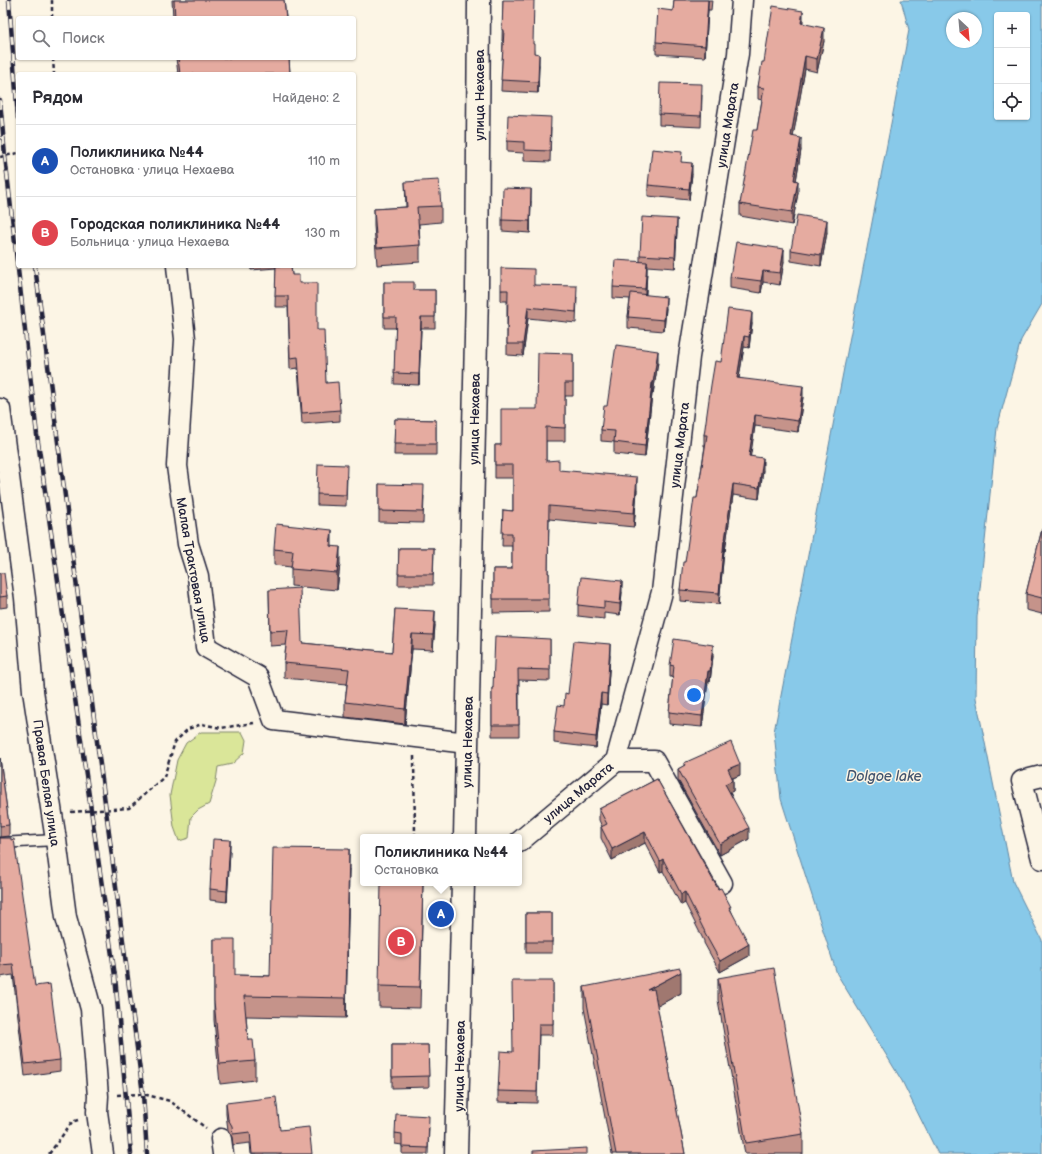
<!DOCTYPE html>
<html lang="ru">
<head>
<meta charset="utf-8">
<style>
	:root { --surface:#fff; --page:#f2f2f3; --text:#2b2b33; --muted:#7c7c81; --line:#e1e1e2; --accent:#ea580c }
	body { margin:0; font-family:"Balsamiq Sans",sans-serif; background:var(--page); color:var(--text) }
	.controls { position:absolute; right:12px; top:12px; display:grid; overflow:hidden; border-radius:4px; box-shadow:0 1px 3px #0004 }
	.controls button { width:36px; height:36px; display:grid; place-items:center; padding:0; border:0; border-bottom:1px solid var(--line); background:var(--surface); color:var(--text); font:20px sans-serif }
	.compass { position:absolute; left:946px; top:12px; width:36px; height:36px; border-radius:50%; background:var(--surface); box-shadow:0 1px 3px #0004; rotate:154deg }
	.you { position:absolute; left:694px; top:695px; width:14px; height:14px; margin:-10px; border:3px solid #fff; border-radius:50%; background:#1a73e8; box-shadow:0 0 0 6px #1a73e833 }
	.badge { display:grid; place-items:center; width:26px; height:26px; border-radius:50%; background:var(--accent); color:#fff; font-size:13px; font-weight:700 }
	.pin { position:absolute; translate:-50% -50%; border:2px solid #fff; box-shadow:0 1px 4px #0006 }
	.popup { position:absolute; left:360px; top:834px; width:162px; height:52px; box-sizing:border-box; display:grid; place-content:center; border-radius:4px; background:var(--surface); filter:drop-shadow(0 1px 3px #0005); font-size:13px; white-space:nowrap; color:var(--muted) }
	.popup b { font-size:15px; color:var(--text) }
	.popup::after { content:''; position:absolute; left:50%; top:100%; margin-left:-8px; border:8px solid transparent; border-top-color:var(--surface) }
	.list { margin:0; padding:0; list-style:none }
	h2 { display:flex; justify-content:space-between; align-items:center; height:52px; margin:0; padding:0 16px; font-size:17px }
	h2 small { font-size:13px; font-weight:400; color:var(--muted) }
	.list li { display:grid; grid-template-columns:26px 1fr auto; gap:12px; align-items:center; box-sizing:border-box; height:72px; padding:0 16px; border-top:1px solid var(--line) }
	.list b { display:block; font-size:15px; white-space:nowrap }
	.list p { margin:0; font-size:13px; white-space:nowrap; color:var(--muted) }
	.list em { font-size:13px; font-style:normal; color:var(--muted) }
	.icon { flex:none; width:22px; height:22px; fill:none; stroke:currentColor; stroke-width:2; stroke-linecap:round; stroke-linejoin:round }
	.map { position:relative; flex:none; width:1042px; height:1154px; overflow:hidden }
	.search { position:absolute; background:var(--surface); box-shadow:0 1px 3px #0004; left:16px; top:16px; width:340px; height:44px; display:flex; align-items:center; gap:10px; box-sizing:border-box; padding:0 14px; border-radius:4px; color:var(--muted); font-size:15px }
	.panel { position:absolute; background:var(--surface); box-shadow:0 1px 3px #0004; left:16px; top:72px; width:340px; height:196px; border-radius:4px }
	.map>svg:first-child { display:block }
	.green { fill:#dae699; stroke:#7e846a }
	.water { fill:#88c9e9; stroke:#5f86a3; fill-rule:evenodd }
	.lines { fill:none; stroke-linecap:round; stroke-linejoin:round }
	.lane-casing { stroke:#22223b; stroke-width:13 }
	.street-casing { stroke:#22223b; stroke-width:23 }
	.secondary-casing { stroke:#22223b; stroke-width:25 }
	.path { stroke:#22223b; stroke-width:2.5; stroke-dasharray:4 3; stroke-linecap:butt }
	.lane { stroke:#fcf5e5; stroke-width:10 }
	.street { stroke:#fcf5e5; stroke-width:20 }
	.secondary { stroke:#fcf5e5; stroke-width:22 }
	.rail-casing { stroke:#22223b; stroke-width:4.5 }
	.rail { stroke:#fcf5e5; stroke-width:3; stroke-dasharray:9; stroke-linecap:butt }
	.wall { fill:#c5938a; stroke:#22223b }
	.shaded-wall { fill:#a07870; stroke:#22223b }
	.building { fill:#e5aba0; stroke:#22223b }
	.labels { text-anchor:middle; stroke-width:3; stroke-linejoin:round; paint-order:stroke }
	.street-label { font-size:13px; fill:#22223b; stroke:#fcf5e5 }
	.water-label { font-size:14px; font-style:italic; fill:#41546f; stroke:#fcf5e5 }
</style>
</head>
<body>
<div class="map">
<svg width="1042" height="1154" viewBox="0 0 1042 1154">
	<rect width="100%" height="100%" fill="#fcf5e5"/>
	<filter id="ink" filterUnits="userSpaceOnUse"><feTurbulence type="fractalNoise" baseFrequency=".025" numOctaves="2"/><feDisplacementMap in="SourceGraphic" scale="8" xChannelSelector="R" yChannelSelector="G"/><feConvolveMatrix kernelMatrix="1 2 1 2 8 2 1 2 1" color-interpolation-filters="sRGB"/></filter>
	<g filter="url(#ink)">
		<polygon class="green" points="201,732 242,732 246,740 244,753 232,764 218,767 216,781 209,804 198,810 191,817 189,838 179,841 174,827 170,795 177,760 186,743"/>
		<path class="water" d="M901 0H1042V304L1021 340 997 428 977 617 976 698 1013 882 1042 940V1154H938L902 1081 837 974 781 799 774 732 909 30ZM997 15H1027V117H997ZM952 18H976V42H952Z"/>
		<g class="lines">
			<g class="lane-casing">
				<polyline id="lane" points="0,843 56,840"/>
			</g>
			<g class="street-casing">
				<g id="street">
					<polyline points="177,266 185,339 177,466 188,544 198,576 206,647 258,677 274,720 467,743"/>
					<polyline points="0,409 25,598 33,691 56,840 66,917 91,1009 98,1096 97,1112 103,1154"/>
					<polyline points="616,761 654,761 722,883"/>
					<polyline points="1042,776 1022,781 1042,859"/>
					<polyline points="519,842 616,761 662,592 689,357 738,54 742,0"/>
					<polyline points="221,1139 223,1154"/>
				</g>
			</g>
			<g class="secondary-casing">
				<g id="secondary">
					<polyline points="465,837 477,292 479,0"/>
					<polyline points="456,1154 463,883"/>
				</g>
			</g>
			<g class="path">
				<polyline points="52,0 52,18"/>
				<polyline points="53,58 54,74"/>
				<polyline points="0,157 18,153"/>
				<polyline points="414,756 415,837"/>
				<polyline points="71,812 129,808 164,777 175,742 188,729 202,724 221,728 254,723"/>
				<polyline points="117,1095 143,1094 170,1101 206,1128"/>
				<polyline points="49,1154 72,1122 78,1120"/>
			</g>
			<use href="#lane" class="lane"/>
			<use href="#street" class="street"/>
			<use href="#secondary" class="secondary"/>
			<g class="rail-casing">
				<g id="rail">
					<polyline points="9,0 18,118"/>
					<polyline points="0,100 5,156 37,435 115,976 131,1154"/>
					<polyline points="35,266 143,1094 147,1154"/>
				</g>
			</g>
			<use href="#rail" class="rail"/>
		</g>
		<g class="wall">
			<polygon points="172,0 284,0 286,18 173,18"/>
			<polygon points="503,0 533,44 534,53 539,65 538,93 501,91 503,41 502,41"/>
			<polygon points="674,0 712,0 711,10 708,10 705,57 656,54 656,42 673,11"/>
			<polygon points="803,23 824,41 817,72 805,69 793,136 801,150 796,181 798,193 792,225 740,216 740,204 757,130 762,100 758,99 758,87 764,62"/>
			<polygon points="176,58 289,58 290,74 178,74"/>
			<polygon points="702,95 701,127 659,125 659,114"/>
			<polygon points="551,128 550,162 524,161 524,153 507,152 507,141"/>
			<polygon points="682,162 692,174 689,200 648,196 648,185"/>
			<polygon points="405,182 441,206 441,222 419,224 420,245 420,262 377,265 374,226 374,209 406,207"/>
			<polygon points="531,201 530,233 502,231 502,220"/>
			<polygon points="677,230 675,268 647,266 646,295 666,308 664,331 628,328 628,317 630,299 613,298 613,287 640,262 640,255"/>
			<polygon points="827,232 821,266 791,261 791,250"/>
			<polygon points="784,261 780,285 763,282 761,293 730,288 730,277"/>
			<polygon points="250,266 291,266 292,275 299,283 317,330 326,383 340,410 340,421 302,424 298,368 290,369 288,307 275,307 276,268 251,270"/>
			<polygon points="384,282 414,290 435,290 435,328 421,328 419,385 394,384 396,328 384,328"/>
			<polygon points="534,285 577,297 576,323 528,318 523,356 507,355 507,301 501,301 501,290"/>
			<polygon points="752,323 749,348 744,347 739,378 803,397 798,432 755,426 750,456 763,470 759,499 733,495 725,551 724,551 719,604 680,601 680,590 697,498 705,446 704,446 704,435 721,362"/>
			<polygon points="573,354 573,396 565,396 565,441 546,441 546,461 559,470 637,490 634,527 549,519 548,573 549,573 549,612 493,613 493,569 512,569 512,546 502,546 503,510 513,511 513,478 495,478 495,445 501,445 537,409"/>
			<polygon points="658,362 653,394 652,394 645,457 614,454 614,442 601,441 601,430 607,406"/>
			<polygon points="395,419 436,420 436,455 394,455"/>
			<polygon points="347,476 346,506 317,505 317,494"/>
			<polygon points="379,484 424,496 423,523 379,522"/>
			<polygon points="1042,529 1042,614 1026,610 1026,594"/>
			<polygon points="332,546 340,564 337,590 291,586 291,567 274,565 274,549"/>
			<polygon points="399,548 434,548 433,585 398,585"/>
			<polygon points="0,573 7,596 7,607 0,608"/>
			<polygon points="269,590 302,643 392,652 395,609 435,625 433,650 412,649 405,724 345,717 345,702 347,684 284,678 284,663 286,645 270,646"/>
			<polygon points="622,592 620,615 604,613 604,619 578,616 578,605"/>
			<polygon points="550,639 550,681 519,680 519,736 492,736 492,688 493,688"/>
			<polygon points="610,655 607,705 601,704 596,748 554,743 554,732 564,706 568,694"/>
			<polygon points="713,656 710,682 708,682 702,727 669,724 669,712 673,677 670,677 670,665"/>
			<polygon points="0,758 9,825 9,836 0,837"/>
			<polygon points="684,763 740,775 733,778 733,791 730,792 749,839 720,855 678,780 678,769 684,766"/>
			<polygon points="657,779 731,910 749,956 720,972 704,943 704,941 685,903 681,905 663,871 660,872 645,843 612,860 601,838 601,827 602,827 599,820 599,809"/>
			<polygon points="0,838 35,986 60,1060 60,1071 25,1076 13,975 0,977"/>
			<polygon points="230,851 227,902 210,900 210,889"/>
			<polygon points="349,869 346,1018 246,1016 248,1040 255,1061 255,1080 220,1084 214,1020 214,939 235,975 270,976"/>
			<polygon points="423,883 420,1008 379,1007 379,986"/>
			<rect x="526" y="913" width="26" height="40"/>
			<polygon points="718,978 803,1134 803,1154 745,1154 718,1000"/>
			<polygon points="553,981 553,1035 539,1035 537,1103 498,1102 498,1091 513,1052"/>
			<polygon points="584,987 681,993 657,1006 685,1154 612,1154 584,1008"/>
			<polygon points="392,1045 428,1045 429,1087 392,1088"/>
			<polygon points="226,1103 280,1130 312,1154 251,1154 250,1143 233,1145 232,1137 228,1130 226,1114"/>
			<polygon points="429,1127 428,1154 402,1154 402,1145 395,1144 395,1133"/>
		</g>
		<g class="shaded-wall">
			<polygon points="708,0 708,10 705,57 705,46"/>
			<polygon points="803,11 803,23 801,23"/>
			<polygon points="824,28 824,41 817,72 817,59"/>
			<polygon points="539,54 539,65 538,93 538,82"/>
			<polygon points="805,56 805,69 791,149 791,136"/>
			<polygon points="801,138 801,150 794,193 794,180"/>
			<polygon points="692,163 692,174 689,200 689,189"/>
			<polygon points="798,181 798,193 792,225 792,212"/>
			<polygon points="531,189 531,201 530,233 530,221"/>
			<polygon points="677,219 677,230 675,268 675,257"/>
			<polygon points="827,220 827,232 821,266 821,255"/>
			<polygon points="784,249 784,261 780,285 780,273"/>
			<polygon points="647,262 647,273 645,300 645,289"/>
			<polygon points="763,271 763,282 761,293 761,281"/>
			<polygon points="666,297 666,308 664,331 664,320"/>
			<polygon points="528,307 528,318 523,356 523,344"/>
			<polygon points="752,312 752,323 749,348 749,337"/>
			<polygon points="421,317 421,328 419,385 419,374"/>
			<polygon points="744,336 744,347 737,389 737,378"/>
			<polygon points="658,351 658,362 653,394 653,383"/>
			<polygon points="652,383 652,394 645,457 645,446"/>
			<polygon points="803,386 803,397 798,432 798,421"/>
			<polygon points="755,415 755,426 749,467 749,456"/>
			<polygon points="763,458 763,470 759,499 759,488"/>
			<polygon points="637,477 637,490 634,527 634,513"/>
			<polygon points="733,484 733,495 725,551 725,540"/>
			<polygon points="332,530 332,546 330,563 330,546"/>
			<polygon points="724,540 724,551 719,604 719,593"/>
			<polygon points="340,547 340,564 337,590 337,573"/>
			<polygon points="622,581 622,592 620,615 620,604"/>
			<polygon points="435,611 435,625 433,650 433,635"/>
			<polygon points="412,634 412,649 405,724 405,709"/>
			<polygon points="610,644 610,655 607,705 607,694"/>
			<polygon points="713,645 713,656 710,682 710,671"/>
			<polygon points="708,671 708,682 702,727 702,716"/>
			<polygon points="601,693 601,704 596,748 596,737"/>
			<polygon points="740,764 740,775 728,780 728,769"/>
			<polygon points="733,780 733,791 725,795 725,784"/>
			<polygon points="749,828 749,839 720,855 720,844"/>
			<polygon points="645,832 645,843 612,860 612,849"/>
			<polygon points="230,840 230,851 227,902 227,891"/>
			<polygon points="349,849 349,869 346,1018 346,998"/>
			<polygon points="663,859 663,871 660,872 660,861"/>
			<polygon points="685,892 685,903 681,905 681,894"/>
			<polygon points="749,944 749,956 720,972 720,961"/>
			<polygon points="681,972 681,993 647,1012 647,990"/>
		</g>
		<g class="building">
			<polygon points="174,0 284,0 286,18 175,18"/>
			<polygon points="503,0 534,0 533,44 534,44 534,53 539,54 538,82 501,80 504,30 502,30"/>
			<polygon points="674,0 708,0 705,46 656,42 658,9 673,11"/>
			<polygon points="773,6 803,11 801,23 824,28 817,59 805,56 791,136 801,138 794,180 798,181 792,212 740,204 753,130 757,130 764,88 758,87 762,62 764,62"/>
			<polygon points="178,58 289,58 290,74 180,74"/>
			<polygon points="660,83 702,84 701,116 659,114"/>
			<polygon points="508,115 551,117 550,151 524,150 524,142 507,141"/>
			<polygon points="652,149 682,152 681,162 692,163 689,189 648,185"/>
			<polygon points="439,180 441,206 417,207 420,245 377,248 374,209 407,207 405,182"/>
			<polygon points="503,188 531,189 530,221 502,220"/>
			<polygon points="797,215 827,220 821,255 791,250"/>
			<polygon points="642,217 677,219 675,257 640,255"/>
			<polygon points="736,242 784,249 780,273 763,271 761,281 730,277"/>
			<polygon points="615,260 647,262 645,289 613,287"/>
			<polygon points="276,266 291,266 292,275 299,275 299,283 317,283 317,330 324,330 326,383 338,382 340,410 302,413 298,357 290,358 288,296 275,296"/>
			<polygon points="501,268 534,269 534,285 577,286 576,312 528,307 523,344 507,344 508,290 501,290"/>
			<polygon points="384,282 414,282 414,290 435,290 435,317 421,317 419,374 394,373 396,317 384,317"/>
			<polygon points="631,293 666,297 664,320 628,317"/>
			<polygon points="728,309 752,312 749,337 744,336 737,378 803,386 798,421 755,415 749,456 763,458 759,488 733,484 725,540 724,540 719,593 680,590 683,562 685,562 694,498 697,498 707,435 704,435 711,385 715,361 721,362"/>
			<polygon points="616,345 658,351 653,383 652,383 645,446 614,442 615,431 601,430 604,406 607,406"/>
			<polygon points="538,353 573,354 573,383 565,383 565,428 546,427 546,461 559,460 559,470 637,477 634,513 549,506 548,573 549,573 549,599 493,599 493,569 512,569 512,533 502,533 503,510 513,511 513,465 495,465 495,445 501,445 501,409 537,409"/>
			<polygon points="395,419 436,420 436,444 394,444"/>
			<polygon points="318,464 347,465 346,495 317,494"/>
			<polygon points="379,484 424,485 423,512 379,511"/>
			<polygon points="276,524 332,530 330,546 340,547 337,573 291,569 293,551 274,549"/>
			<polygon points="1042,529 1042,598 1026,594"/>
			<polygon points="399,548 434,548 433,574 398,574"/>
			<polygon points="0,573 4,573 7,596 0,597"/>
			<polygon points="581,577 622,581 620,604 604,602 604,608 578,605"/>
			<polygon points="300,588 302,643 392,652 395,609 435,611 433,635 412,634 405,709 345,702 349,669 284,663 288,630 270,631 269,590"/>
			<polygon points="495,636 550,639 550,670 518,669 519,725 492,725 492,688 493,688"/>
			<polygon points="674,639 713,645 710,671 708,671 702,716 669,712 674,666 670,665"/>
			<polygon points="574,641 610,644 607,694 601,693 596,737 554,732 558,705 564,706 565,693 568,694"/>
			<polygon points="731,742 740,764 728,769 733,780 725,784 749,828 720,844 678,769 685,765 684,763"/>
			<polygon points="0,758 9,825 0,826"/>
			<polygon points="657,779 718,889 721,888 731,907 729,907 749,944 720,961 704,932 705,932 685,892 681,894 663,859 660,861 645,832 612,849 601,827 607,824 599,809"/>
			<polygon points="0,838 11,838 11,840 14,839 35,986 50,984 60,1060 25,1064 13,964 0,965"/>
			<polygon points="213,839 230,840 227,891 210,889"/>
			<polygon points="273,848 349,849 346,998 244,996 248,1040 253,1040 255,1061 220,1064 214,1001 214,939 235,939 235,975 270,976"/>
			<polygon points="381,883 423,883 420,987 379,986"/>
			<rect x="526" y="913" width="26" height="29"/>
			<polygon points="680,968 681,972 647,990 654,989 685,1154 616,1154 584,987"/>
			<polygon points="774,968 803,1134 746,1143 718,978"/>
			<polygon points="512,981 553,981 553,1024 539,1024 537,1092 498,1091 500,1051 513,1052"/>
			<polygon points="392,1045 428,1045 429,1076 392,1077"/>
			<polygon points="276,1097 280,1130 309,1127 312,1154 252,1154 250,1132 233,1134 232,1126 228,1119 226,1103"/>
			<polygon points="396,1114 429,1116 428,1148 402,1147 402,1134 395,1133"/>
			<polygon points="587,1148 587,1154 533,1154 533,1151"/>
		</g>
	</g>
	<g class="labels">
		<g class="street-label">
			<text transform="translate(479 95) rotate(-90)" y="5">улица Нехаева</text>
			<text transform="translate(727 125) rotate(-81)" y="5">улица Марата</text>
			<text transform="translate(474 419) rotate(-89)" y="5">улица Нехаева</text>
			<text transform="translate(679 445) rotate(-83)" y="5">улица Марата</text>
			<text transform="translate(194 570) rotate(80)" y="5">Малая Трактовая улица</text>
			<text transform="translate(467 742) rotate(-89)" y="5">улица Нехаева</text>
			<text transform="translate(47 783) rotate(82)" y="5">Правая Белая улица</text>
			<text transform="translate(578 792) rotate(-40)" y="5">улица Марата</text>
			<text transform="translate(459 1066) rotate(-89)" y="5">улица Нехаева</text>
		</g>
		<g class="water-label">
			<text x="884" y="781">Dolgoe lake</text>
		</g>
	</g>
</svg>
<div class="controls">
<button>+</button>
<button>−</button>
<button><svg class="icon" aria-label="locate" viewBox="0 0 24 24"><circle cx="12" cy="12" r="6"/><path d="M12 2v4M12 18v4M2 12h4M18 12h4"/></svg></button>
</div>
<svg class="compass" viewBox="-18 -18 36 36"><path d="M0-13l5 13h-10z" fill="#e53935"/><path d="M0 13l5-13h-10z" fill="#7c7c81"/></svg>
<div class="you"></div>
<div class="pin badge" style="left:441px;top:914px;background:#1a4fb4">A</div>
<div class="popup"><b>Поликлиника №44</b>Остановка</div>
<div class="pin badge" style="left:401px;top:942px;background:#e0444e">B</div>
<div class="search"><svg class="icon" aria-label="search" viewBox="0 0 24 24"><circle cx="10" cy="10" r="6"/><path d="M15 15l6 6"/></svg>Поиск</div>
<section class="panel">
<h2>Рядом<small>Найдено: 2</small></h2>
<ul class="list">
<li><span class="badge" style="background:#1a4fb4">A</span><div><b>Поликлиника №44</b><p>Остановка · улица Нехаева</p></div><em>110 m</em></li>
<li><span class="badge" style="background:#e0444e">B</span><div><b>Городская поликлиника №44</b><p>Больница · улица Нехаева</p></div><em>130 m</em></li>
</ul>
</section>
</div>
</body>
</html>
